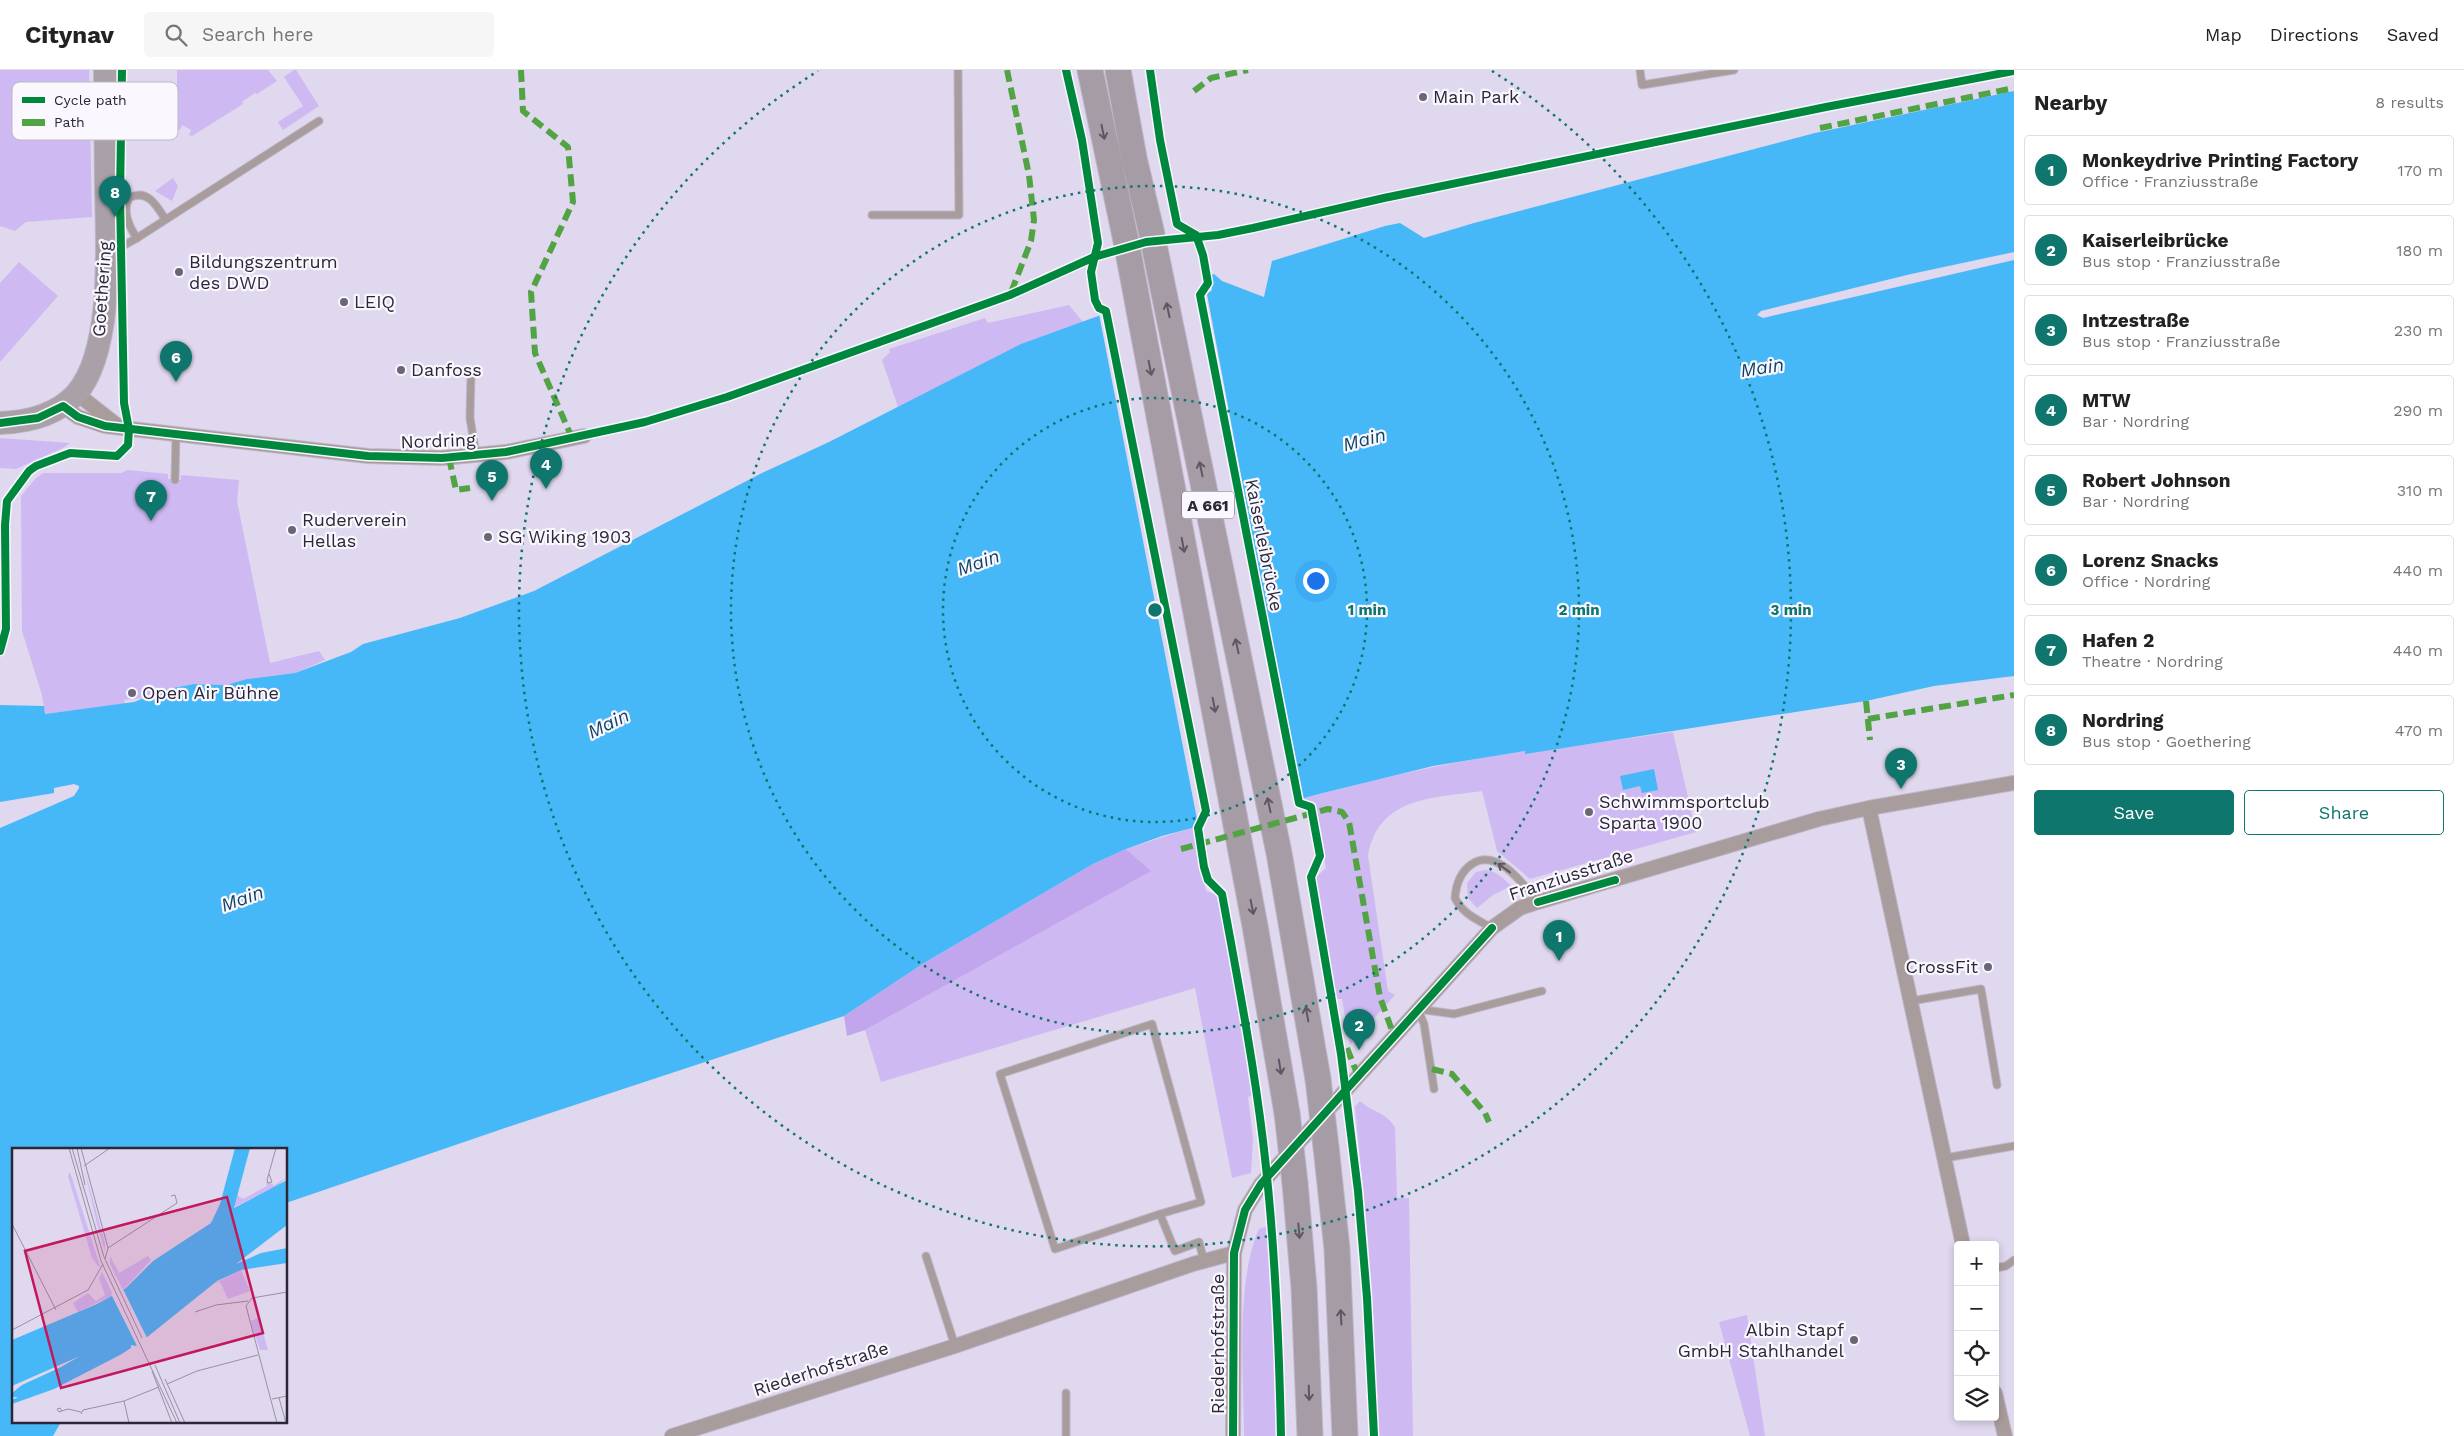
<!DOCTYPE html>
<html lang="en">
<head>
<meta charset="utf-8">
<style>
	:root { --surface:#fff; --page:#f6f6f6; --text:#222; --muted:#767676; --line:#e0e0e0; --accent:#0f766e }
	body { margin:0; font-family:"Work Sans",sans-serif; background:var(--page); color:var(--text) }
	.controls { position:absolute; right:15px; bottom:15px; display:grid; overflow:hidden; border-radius:5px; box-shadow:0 2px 8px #0003 }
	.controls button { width:45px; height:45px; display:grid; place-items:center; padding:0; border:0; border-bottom:1px solid var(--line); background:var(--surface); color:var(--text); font:25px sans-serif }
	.you { position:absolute; left:1315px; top:510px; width:18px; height:18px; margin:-12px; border:4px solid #fff; border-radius:50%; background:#1a73e8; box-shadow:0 0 0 8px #1a73e833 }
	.badge { display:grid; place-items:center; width:32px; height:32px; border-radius:50%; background:var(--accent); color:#fff; font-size:16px; font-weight:700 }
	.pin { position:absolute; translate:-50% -41px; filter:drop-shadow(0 1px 2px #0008) }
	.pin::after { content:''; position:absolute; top:26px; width:18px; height:15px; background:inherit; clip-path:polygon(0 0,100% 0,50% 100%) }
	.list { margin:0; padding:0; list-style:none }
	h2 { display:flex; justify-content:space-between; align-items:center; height:65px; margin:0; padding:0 20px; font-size:21px }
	h2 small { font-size:16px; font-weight:400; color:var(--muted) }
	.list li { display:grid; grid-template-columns:32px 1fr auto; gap:15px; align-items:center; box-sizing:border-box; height:70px; margin:0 10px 10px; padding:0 10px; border:1px solid var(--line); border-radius:5px }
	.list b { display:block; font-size:19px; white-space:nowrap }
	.list p { margin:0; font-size:16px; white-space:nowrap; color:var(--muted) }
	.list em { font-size:16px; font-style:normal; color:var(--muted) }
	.actions { display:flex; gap:10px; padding:15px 20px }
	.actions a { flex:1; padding:11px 0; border:1px solid var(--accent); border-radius:5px; text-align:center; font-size:18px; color:var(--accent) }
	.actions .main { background:var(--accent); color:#fff }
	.icon { flex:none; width:28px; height:28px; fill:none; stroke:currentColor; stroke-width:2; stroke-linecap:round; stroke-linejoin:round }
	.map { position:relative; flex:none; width:2014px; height:1366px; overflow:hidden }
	header { display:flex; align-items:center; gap:30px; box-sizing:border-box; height:70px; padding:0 25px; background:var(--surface); border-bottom:1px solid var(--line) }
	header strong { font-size:24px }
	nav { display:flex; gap:28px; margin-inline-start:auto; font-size:18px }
	.search { width:350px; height:45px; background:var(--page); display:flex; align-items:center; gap:12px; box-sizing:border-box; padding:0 18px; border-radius:5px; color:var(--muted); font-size:19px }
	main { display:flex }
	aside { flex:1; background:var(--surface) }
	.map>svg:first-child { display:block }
	.green { fill:#ceb9f2 }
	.forest { fill:#c2a6ed }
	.water { fill:#46b8f8 }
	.pier { fill:#e0d8ee }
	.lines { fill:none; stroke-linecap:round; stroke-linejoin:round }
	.service-casing { stroke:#bdb6c8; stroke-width:9 }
	.minor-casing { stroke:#bdb6c8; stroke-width:16 }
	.primary-casing { stroke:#bdb6c8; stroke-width:24 }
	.motorway-casing { stroke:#bdb6c8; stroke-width:27 }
	.service { stroke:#a99c9d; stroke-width:7 }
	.minor { stroke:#a99c9d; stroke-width:14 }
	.primary { stroke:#aaa1a8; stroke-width:22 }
	.motorway { stroke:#a69ca6; stroke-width:25 }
	.motorway-bridge-casing { stroke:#bdb6c8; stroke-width:27; stroke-linecap:butt }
	.motorway-bridge { stroke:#a69ca6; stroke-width:25 }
	.quiet { stroke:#51a344; stroke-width:6; stroke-dasharray:12 6; stroke-linecap:butt }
	.cycleway-casing { stroke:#faf7ff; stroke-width:11 }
	.cycleway { stroke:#00873e; stroke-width:8 }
	.oneway { stroke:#5d5663 }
	.oneway2 { stroke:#5e565f }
	.ring { fill:none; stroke:#0f766e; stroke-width:2.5; stroke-dasharray:2.5 5 }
	.poi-dot { fill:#6b6576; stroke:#faf7ff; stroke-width:2 }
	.labels { text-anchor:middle; stroke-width:4.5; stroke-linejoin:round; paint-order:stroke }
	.shield { fill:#faf7ff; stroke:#6a6572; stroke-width:1 }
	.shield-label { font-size:16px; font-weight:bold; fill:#2c2736 }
	.poi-label { font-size:18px; fill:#2c2736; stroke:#faf7ff; text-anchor:start }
	.street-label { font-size:18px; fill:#2c2736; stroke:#faf7ff }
	.water-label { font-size:19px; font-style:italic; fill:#0d4464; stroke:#faf7ff }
	.inset-road { fill:none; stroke:#9891a4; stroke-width:1 }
	.view { fill:#c2185b; fill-opacity:0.15; stroke:#c2185b; stroke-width:2.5 }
	.inset-edge { fill:none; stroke:#2c2736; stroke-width:2.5 }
	.key { fill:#faf7ff; stroke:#bcb9c3; stroke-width:1 }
	.key-label { font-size:14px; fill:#2c2736 }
	.centre { fill:#0f766e; stroke:#faf7ff; stroke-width:2.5 }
	.ring-label { font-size:15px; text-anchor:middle; font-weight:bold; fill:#0f766e; stroke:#faf7ff; stroke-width:4.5; stroke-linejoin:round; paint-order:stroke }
</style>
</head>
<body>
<header>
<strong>Citynav</strong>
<div class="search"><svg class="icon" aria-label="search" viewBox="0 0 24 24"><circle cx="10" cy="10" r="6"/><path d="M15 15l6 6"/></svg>Search here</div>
<nav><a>Map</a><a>Directions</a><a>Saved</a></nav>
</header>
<main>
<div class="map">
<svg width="2014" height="1366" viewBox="0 0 2014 1366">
	<rect width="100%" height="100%" fill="#e0d8ee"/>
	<g class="green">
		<polygon points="0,0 89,0 92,147 26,152 15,161 0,156"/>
		<polygon points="177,0 268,0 277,11 257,24 255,23 242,32 243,34 192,66 189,65 191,60 182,55 180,60 177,58"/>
		<polygon points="294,0 296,0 319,36 283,60 278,52 303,36 284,7"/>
		<polygon points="173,108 178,116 172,131 155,121"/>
		<polygon points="19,192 58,226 0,292 0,213"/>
		<polygon points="1069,235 1083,252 1021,275 898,337 882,290 890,282 889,279 985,248 988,253"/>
		<polygon points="0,368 70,373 63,378 16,399 0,398"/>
		<polygon points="128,400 168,404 168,409 181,410 181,405 239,410 237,431 270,593 319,581 325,590 295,603 247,609 226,615 194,614 167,619 144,628 124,630 125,634 45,644 42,625 22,561 21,426 35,409 43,403 121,403"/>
		<path d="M1673 662 1696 762 1530 809 1497 781 1482 721C1432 728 1378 727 1368 786L1388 921 1395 925 1350 975 1342 929H1338L1335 924 1315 808 1326 798 1313 735 1302 731 1301 729C1375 709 1449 692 1525 681L1526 683Z"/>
		<polygon points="1194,757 1206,821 1220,826 1254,1025 1248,1027 1253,1068 1251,1103 1232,1108 1195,918 881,1012 865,960 1150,801 1126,779"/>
		<path d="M1485 800C1497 801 1503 808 1511 816L1493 825 1477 838 1468 828 1467 813 1476 802Z"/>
		<path d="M1360 1031C1373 1043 1383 1040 1395 1057L1397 1128H1409L1413 1366H1378L1368 1171 1355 1037Z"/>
		<path d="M1268 1156 1279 1366H1244C1244 1306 1235 1213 1259 1159Z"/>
		<polygon points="1747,1245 1765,1366 1750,1366 1719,1252"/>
	</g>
	<polygon class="forest" points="1126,779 1151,801 865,960 847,966 844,946 924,893 1093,794"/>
	<g class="water">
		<polygon points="2014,21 2014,182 1911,204 1761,241 1757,245 1763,248 2014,190 2014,606 1934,616 1866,631 1525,684 1525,681 1433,696 1323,723 1162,766 1126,779 1093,794 924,893 844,946 505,1058 286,1133 286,1080 14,1080 14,1352 61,1352 53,1366 0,1366 0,758 74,726 79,718 79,716 74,714 54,718 54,723 0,732 0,635 44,636 45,644 134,632 167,619 194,614 226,615 247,609 295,603 351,582 363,574 460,548 534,521 762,403 829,372 1021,274 1214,204 1222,211 1264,227 1272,191 1385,156 1400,153 1424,168 1474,153 1815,63"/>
		<polygon points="1654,699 1658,720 1642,723 1640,716 1623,720 1620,706"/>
	</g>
	<polygon class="pier" points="1209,203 1212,220 1207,224 1302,731 1194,760 1197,749 1099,244"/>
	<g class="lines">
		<g class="service-casing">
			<g id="service">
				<polyline points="1640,0 1642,15 1734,0"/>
				<polyline points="872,145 959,145 958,0"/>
				<path d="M137 168C129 157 122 141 129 128 147 118 157 136 165 149"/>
				<polyline points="110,177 121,177 137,168 319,51"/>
				<polyline points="471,305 470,348 476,385"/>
				<polyline points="175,410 176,364"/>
				<path d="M1492 858C1476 849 1463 844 1455 828 1456 814 1460 802 1472 794 1497 777 1524 815 1538 832"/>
				<polyline points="1911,931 1981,919 1997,1015"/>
				<polyline points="1434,1019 1424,954 1418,939 1454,944 1542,921"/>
				<polyline points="1945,1088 2014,1076"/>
				<polyline points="1160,1144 1201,1132 1152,954 1000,1004 1055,1179 1160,1144 1175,1181 1199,1172 1204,1191"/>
				<polyline points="926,1186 955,1276"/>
				<polyline points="1995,1198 2006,1196 2014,1190"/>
				<polyline points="1066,1366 1066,1323"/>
			</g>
		</g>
		<g class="minor-casing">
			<g id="minor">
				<polyline points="76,323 118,356"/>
				<polyline points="63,336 78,347 105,356 368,386 442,388 506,382 584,366"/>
				<polyline points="1869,738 1963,1175"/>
				<polyline points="1995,1323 2005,1366"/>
				<polyline points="672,1366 955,1276 1193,1194 1234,1183"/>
				<polyline points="1233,1366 1234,1183 1245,1140 1261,1114 1492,858 1520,838 1538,832 1819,749 1869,738 2014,713"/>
			</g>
		</g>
		<g class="primary-casing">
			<path id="primary" d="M0 353C28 352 56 346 76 324 114 281 107 173 106 118 106 78 105 39 105 0"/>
		</g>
		<g class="motorway-casing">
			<g id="motorway">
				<polyline points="1090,0 1126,171 1255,856 1287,1043"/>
				<polyline points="1118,0 1134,88 1151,160 1279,783 1318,1009"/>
				<polyline points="1326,1077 1337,1179 1345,1366"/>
				<polyline points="1295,1113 1304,1218 1310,1366"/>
			</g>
		</g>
		<use href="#service" class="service"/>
		<use href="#minor" class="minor"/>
		<use href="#primary" class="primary"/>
		<use href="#motorway" class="motorway"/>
		<g class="motorway-bridge-casing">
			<g id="motorway-bridge">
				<polyline points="1318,1009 1326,1077"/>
				<polyline points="1287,1043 1295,1113"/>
			</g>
		</g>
		<use href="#motorway-bridge" class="motorway-bridge"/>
		<g class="quiet">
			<polyline points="521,0 523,41 568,77 573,132 531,222 535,283 572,368"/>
			<polyline points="1007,0 1029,105 1034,150 1031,171 1010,225"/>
			<polyline points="1194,21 1211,8 1248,0"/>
			<polyline points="1820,58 2014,18"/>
			<polyline points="449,388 456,420 470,418"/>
			<polyline points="1866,631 1870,670"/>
			<polyline points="1868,649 2014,625"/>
			<polyline points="1181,779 1328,739 1342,742 1349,752 1380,927 1394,966"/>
			<polyline points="1347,978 1358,1006"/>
			<polyline points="1432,999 1452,1004 1485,1043 1489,1052"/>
		</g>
		<g class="cycleway-casing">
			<g id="cycleway">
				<path d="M1066 0 1082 70 1098 173 1091 202 1095 230 1099 238 1106 241 1206 741 1198 758 1204 797 1208 810 1222 824C1237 906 1253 988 1263 1071 1275 1169 1279 1268 1281 1366"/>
				<polyline points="1150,0 1160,70 1177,154 1196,165 1203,185 1208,213 1200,225 1299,733 1311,737 1320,786 1311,807 1341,984 1358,1121 1367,1228 1374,1366"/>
				<polyline points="0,353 38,348 63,336 78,347 105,356 368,386 442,388 506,382 645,352 727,327 1010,225 1094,187 1146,172 1218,165 1253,158 1384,128 1826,37 2014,1"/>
				<polyline points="0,581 6,559 5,455 7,431 29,401 36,396 70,383 117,386 128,375 129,359 124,333 120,127 122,0"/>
				<polyline points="1538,832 1615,810"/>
				<polyline points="1233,1366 1234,1183 1245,1140 1261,1114 1492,858"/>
			</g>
		</g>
		<use href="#cycleway" class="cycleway"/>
	</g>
	<defs><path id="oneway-shaft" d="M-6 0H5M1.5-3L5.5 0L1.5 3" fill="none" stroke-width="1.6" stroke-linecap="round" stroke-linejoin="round" transform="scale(1.25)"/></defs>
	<g class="oneway">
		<use href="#oneway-shaft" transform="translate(1103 62) rotate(78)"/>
		<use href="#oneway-shaft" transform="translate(1168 240) rotate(-102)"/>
		<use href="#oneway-shaft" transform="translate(1150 298) rotate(79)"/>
		<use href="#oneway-shaft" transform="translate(1201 399) rotate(-102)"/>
		<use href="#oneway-shaft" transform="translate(1183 475) rotate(79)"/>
		<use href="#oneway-shaft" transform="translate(1237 576) rotate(-102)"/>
		<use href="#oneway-shaft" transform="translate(1214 635) rotate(79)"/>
		<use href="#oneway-shaft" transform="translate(1269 735) rotate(-102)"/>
		<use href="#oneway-shaft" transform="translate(1252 837) rotate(79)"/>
		<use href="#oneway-shaft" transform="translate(1307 944) rotate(-100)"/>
		<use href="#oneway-shaft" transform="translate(1280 997) rotate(81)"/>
		<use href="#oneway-shaft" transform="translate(1299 1161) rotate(85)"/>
		<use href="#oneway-shaft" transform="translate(1341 1247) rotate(-93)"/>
		<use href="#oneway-shaft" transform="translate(1309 1323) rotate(88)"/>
	</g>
	<use class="oneway2" href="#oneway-shaft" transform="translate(1504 798) rotate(-144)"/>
	<g class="ring">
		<circle cx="1155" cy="540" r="212"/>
		<circle cx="1155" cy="540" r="424"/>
		<path d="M1492 1A636 636 0 1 1 818 1"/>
	</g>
	<g class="poi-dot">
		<circle cx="1423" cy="27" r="5"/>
		<circle cx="179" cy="202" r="5"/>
		<circle cx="344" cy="232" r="5"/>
		<circle cx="401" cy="300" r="5"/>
		<circle cx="292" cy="460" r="5"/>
		<circle cx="488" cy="467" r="5"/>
		<circle cx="132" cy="623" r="5"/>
		<circle cx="1589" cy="742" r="5"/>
		<circle cx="1988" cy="897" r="5"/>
		<circle cx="1854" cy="1270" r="5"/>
	</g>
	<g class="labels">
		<rect class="shield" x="1182" y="421.5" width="52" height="27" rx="4"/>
		<g class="shield-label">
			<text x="1208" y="441">A 661</text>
		</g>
		<g class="poi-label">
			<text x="1433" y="33">Main Park</text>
			<text x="189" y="198">Bildungszentrum<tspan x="189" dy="21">des DWD</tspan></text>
			<text x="354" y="238">LEIQ</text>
			<text x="411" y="306">Danfoss</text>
			<text x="302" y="456">Ruderverein<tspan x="302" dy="21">Hellas</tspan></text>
			<text x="498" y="473">SG Wiking 1903</text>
			<text x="142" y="629">Open Air Bühne</text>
			<text x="1599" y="738">Schwimmsportclub<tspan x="1599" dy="21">Sparta 1900</tspan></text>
			<text x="1978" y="903" text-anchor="end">CrossFit</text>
			<text x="1844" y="1266" text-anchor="end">Albin Stapf<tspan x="1844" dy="21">GmbH Stahlhandel</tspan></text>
		</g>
		<g class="street-label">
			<text transform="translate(102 219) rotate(-86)" y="6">Goethering</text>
			<text transform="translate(438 371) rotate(-2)" y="6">Nordring</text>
			<text transform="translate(1264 475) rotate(79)" y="6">Kaiserleibrücke</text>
			<text transform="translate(1571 805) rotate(-18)" y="6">Franziusstraße</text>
			<text transform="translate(1218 1274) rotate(-90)" y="6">Riederhofstraße</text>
			<text transform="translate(821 1299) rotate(-18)" y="6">Riederhofstraße</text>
		</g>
		<g class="water-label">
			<text transform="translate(1762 297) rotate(-9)" y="7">Main</text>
			<text transform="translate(1364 369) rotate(-15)" y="7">Main</text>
			<text transform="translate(978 492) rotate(-20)" y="7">Main</text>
			<text transform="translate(608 653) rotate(-26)" y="7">Main</text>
			<text transform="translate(242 828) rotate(-20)" y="7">Main</text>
		</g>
	</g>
	<g transform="translate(12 1078)">
		<rect width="275" height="275" fill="#e0d8ee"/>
		<path d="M72 20 93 95V104L85 76ZM58 24 88 118 87 119 80 110 56 28ZM275 29 265 38 222 59 225 47 231 51 255 38 254 34 261 36V38ZM98 108 107 125 136 108 139 112 111 142 98 116ZM229 122 238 143 216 151 208 134 203 135ZM90 124 101 147 66 164 61 155 76 145 84 153 93 147 87 130ZM247 170 256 202H248L238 173Z" fill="#ceb9f2"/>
		<path d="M223 0H238L222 60 275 32V77L224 116 249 105 275 100V115L229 122 205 133 124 198 119 197V200L108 207 42 241 0 256V252L6 249H0V245L10 237 49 219 68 208 0 238V192L85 156 114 140 141 113 199 75 208 56Z" fill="#46b8f8"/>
		<path d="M110 139 136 192 126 200 99 146Z" fill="#e0d8ee"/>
		<path class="inset-road" d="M57 0 89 113 165 275M60 0 92 109 130 190M65 0 73 37M69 0 96 100 93 111M72 18 98 0M257 26 260 34 256 35 255 32 264 0M0 76 44 162M96 100 165 55 163 47 159 48M183 164 204 157 236 153M0 182 76 142 91 116M143 217 168 275M140 223 160 275M153 231 173 275M155 236 185 223 246 207M267 250 274 275M260 251 275 248M112 253 117 275M50 263 48 260 45 261 47 264 56 261 69 264M69 266 71 262 112 253 147 239M265 275 234 158 240 150 275 144"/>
		<path class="view" d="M215 49 251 185 49 240 13 103Z"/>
		<rect width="275" height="275" class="inset-edge"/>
	</g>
	<rect x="12" y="12" width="166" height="58" rx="8" class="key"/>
	<rect x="22" y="27" width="23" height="6" fill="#00873e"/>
	<rect x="22" y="49" width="23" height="7" fill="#51a344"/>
	<g class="key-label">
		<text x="54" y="35">Cycle path</text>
		<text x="54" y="57">Path</text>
	</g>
	<circle cx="1155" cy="540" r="8" class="centre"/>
	<g class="ring-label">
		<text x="1367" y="545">1 min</text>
		<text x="1579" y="545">2 min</text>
		<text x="1791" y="545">3 min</text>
	</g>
</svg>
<div class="controls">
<button>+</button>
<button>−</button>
<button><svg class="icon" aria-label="locate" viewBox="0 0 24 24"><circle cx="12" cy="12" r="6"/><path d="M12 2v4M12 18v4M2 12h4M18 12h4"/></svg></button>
<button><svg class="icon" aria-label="layers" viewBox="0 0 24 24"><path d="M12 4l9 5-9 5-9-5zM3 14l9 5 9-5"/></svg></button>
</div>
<div class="you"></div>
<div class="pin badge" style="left:1559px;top:891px">1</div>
<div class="pin badge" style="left:1359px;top:980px">2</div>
<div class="pin badge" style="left:1901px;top:719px">3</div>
<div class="pin badge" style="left:546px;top:419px">4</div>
<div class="pin badge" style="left:492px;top:431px">5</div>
<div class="pin badge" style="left:176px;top:312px">6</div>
<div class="pin badge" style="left:151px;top:451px">7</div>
<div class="pin badge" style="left:115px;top:147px">8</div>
</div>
<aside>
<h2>Nearby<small>8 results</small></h2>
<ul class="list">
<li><span class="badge">1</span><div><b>Monkeydrive Printing Factory</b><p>Office · Franziusstraße</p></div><em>170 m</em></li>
<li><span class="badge">2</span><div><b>Kaiserleibrücke</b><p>Bus stop · Franziusstraße</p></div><em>180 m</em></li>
<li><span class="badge">3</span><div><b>Intzestraße</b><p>Bus stop · Franziusstraße</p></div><em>230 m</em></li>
<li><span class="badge">4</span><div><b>MTW</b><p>Bar · Nordring</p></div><em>290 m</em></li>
<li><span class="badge">5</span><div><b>Robert Johnson</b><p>Bar · Nordring</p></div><em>310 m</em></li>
<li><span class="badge">6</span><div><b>Lorenz Snacks</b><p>Office · Nordring</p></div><em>440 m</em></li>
<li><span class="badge">7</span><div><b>Hafen 2</b><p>Theatre · Nordring</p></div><em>440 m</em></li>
<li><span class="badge">8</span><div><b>Nordring</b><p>Bus stop · Goethering</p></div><em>470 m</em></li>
</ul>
<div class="actions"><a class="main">Save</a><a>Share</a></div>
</aside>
</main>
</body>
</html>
